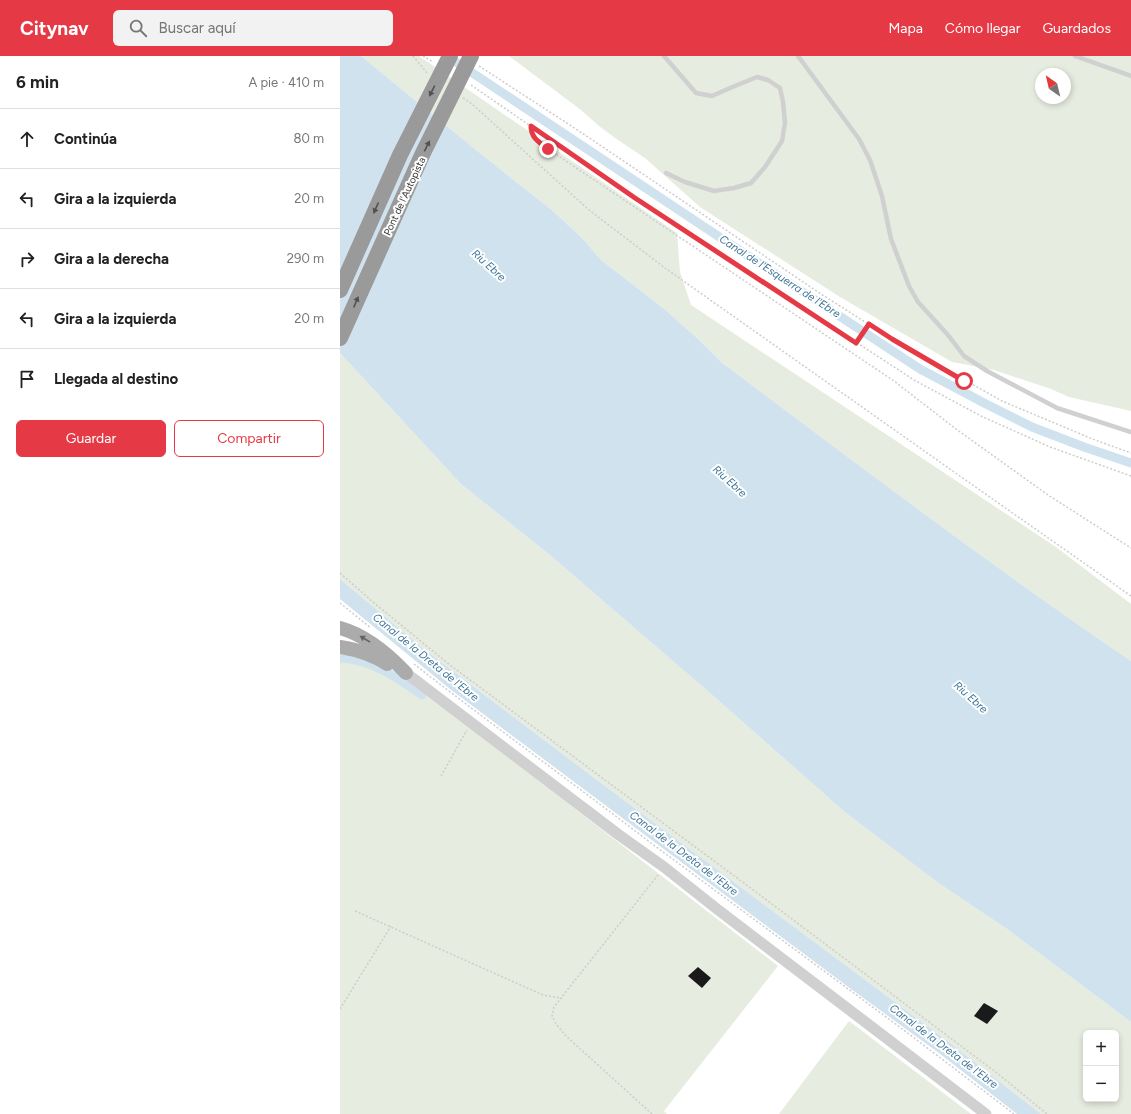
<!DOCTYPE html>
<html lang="es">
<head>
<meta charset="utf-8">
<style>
	:root { --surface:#fff; --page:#f2f2f2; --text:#222; --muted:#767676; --line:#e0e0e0; --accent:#e63946 }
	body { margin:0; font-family:Figtree,sans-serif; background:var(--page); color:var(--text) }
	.controls { position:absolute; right:12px; bottom:12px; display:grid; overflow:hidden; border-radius:6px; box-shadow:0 2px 6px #0003 }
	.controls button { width:36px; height:36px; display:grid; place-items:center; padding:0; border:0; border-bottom:1px solid var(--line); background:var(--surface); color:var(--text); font:20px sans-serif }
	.compass { position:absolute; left:695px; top:12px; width:36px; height:36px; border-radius:50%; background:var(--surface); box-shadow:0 2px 6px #0003; rotate:326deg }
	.stop { position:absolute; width:12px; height:12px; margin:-9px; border:3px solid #e63946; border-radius:50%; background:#fff }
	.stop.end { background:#e63946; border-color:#fff; box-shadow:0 1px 4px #0008 }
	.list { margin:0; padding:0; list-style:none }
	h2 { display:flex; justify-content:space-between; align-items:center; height:52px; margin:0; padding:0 16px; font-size:17px }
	h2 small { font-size:13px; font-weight:400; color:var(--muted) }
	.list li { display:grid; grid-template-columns:26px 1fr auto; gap:12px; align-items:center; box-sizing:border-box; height:60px; padding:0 16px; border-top:1px solid var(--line) }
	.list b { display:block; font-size:15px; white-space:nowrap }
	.list em { font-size:13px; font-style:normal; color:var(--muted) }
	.actions { display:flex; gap:8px; padding:12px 16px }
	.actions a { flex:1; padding:9px 0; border:1px solid var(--accent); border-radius:6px; text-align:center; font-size:14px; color:var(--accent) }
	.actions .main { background:var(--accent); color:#fff }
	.icon { flex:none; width:22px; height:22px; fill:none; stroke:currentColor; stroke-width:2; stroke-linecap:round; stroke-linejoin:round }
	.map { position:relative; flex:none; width:791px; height:1058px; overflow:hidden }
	header { display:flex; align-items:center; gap:24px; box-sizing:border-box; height:56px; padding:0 20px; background:var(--accent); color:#fff }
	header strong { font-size:19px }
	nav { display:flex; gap:22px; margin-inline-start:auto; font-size:14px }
	.search { width:280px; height:36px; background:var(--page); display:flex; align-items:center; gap:10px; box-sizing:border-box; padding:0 14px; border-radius:6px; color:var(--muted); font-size:15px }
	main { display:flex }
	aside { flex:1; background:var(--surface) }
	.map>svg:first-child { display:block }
	.green { fill:#e6ecdf; fill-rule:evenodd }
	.water { fill:#cfe2ee }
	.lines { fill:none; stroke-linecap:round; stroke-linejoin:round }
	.canal { stroke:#cfe2ee; stroke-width:9 }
	.building { fill:#1a1a1a }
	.path { stroke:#cdcdcd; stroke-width:1.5; stroke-dasharray:2 2; stroke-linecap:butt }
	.service { stroke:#d0d0d0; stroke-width:4.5 }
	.tertiary { stroke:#d0d0d0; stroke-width:11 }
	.primary { stroke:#ababab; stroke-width:14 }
	.motorway-bridge { stroke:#9a9a9a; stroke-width:16 }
	.oneway { fill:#525252 }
	.oneway2 { fill:#636363 }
	.route { stroke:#e63946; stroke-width:5 }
	.labels { text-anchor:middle; stroke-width:4; stroke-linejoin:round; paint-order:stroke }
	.street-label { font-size:10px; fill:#333; stroke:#fff }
	.water-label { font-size:11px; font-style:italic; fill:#3f7597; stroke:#fff }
</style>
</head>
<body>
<header>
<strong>Citynav</strong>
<div class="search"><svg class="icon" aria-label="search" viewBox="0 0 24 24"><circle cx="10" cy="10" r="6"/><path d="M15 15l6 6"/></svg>Buscar aquí</div>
<nav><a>Mapa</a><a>Cómo llegar</a><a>Guardados</a></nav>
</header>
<main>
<aside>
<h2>6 min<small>A pie · 410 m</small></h2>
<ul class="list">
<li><svg class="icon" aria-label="ahead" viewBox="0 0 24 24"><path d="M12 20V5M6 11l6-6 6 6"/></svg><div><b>Continúa</b></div><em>80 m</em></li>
<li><svg class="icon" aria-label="left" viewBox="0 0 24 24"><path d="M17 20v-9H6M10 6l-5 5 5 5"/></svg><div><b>Gira a la izquierda</b></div><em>20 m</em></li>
<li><svg class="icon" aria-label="right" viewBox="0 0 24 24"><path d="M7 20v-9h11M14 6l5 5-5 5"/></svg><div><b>Gira a la derecha</b></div><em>290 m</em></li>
<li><svg class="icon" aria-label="left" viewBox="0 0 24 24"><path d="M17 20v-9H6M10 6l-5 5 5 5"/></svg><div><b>Gira a la izquierda</b></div><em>20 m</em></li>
<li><svg class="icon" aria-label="arrive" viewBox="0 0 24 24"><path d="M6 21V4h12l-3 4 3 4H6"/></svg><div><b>Llegada al destino</b></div></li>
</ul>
<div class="actions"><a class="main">Guardar</a><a>Compartir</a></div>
</aside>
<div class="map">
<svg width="791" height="1058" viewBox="0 0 791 1058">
	<rect width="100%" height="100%" fill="#fff"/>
	<g class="green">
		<path d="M21 0H79L337 177 340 216 351 249 716 491 791 548V605C651 510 516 407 381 306L358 283 323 252 261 204 243 183 213 155 141 98Z"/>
		<path d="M169 0H791V355L729 341 711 333 654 314 612 306 500 241 360 151 305 102 278 84 259 70 241 54ZM701 18H725V42H701Z"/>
		<path d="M0 297 121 428 211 500 370 637 506 757 597 826 667 873 791 966V1058H701L610 987 253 721 80 590 0 523ZM746 977H776V1043H746Z"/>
		<polygon points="0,599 31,604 70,625 438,910 324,1055 327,1058 0,1058"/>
		<polygon points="509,965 631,1058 439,1058"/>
	</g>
	<g class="water">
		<path d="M0 0H21L141 98 213 155 243 183 261 204 323 252 358 283 381 306C516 407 651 510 791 605V966L667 873 597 826 506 757 370 637 211 500 121 428 0 297Z"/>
		<polygon points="0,523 80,590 253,721 610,987 701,1058 677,1058 599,997 511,933 110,633 0,543"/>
	</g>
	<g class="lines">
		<g class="canal">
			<polyline points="107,0 396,192 580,313 646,348 692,371 744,391 791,407"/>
			<path d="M0 602C31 603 58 622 82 639"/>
		</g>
	</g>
	<g class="building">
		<polygon points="358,911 371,922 362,932 348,920"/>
		<polygon points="644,947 658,955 647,968 634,960"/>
	</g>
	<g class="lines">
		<g class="path">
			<polyline points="73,0 87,17"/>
			<polyline points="83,0 93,6"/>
			<polyline points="139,10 236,73 481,238 552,283 662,345 755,384 791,397"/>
			<polyline points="131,29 295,142 574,324 641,360 710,391 791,420"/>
			<polyline points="123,42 132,48 249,154 325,212 617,418 791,540"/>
			<path d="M191 70C191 82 199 86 208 93L554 325 616 373 708 439 791 492"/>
			<polyline points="516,287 529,268"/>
			<polyline points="0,517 33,546 110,609 416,836 657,1017 707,1058"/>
			<polyline points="0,547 31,572"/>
			<path d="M74 608C152 669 233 727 311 787L569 978 674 1058"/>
			<polyline points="101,720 127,674"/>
			<polyline points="15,855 203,939 221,942"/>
			<polyline points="0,953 51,870"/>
			<polyline points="312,1058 227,981 216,968 212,960 214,951 221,942 318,819"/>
		</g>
		<g class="service">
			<polyline points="324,0 356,37 372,40 390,32 417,21 428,24 440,32 443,46 445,67 442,85 425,111 411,127 394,132 374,135 345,126 326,117"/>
			<polyline points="458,0 519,83 530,104 542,140 551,183 569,230 578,246 608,279 624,300 647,315 717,352 791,376"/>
			<polyline points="735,0 791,20"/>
		</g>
		<polyline class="tertiary" points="66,617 279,779 324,811 377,853 646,1058"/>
		<g class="primary">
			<path d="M0 572C25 579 48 598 66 617"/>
			<path d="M0 591C18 594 32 598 47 608"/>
		</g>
		<g class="motorway-bridge">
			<polyline points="0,234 60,99 110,0"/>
			<polyline points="0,282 83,97 131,0"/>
		</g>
	</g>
	<defs><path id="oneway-solid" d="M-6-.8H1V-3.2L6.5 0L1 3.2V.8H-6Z"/></defs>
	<g class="oneway">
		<use href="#oneway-solid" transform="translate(92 35) rotate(117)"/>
		<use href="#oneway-solid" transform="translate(87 90) rotate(-64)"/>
		<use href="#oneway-solid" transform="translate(36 152) rotate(114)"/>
		<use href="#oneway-solid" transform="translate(16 246) rotate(-67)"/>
	</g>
	<use class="oneway2" href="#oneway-solid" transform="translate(25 583) rotate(-149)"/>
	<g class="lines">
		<path class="route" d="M208 93C199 86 191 82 191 70L295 142 516 287 529 268 552 283 624 325"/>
	</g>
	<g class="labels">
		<g class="street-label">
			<text transform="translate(64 140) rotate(-65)" y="4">Pont de l'Autopista</text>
		</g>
		<g class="water-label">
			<text transform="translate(149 209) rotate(42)" y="4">Riu Ebre</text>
			<text transform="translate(440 220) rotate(33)" y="4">Canal de l'Esquerra de l'Ebre</text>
			<text transform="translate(390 425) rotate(42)" y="4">Riu Ebre</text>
			<text transform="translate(86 601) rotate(39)" y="4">Canal de la Dreta de l'Ebre</text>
			<text transform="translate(631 641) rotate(42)" y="4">Riu Ebre</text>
			<text transform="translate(344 797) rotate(37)" y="4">Canal de la Dreta de l'Ebre</text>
			<text transform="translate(604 990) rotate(37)" y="4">Canal de la Dreta de l'Ebre</text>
		</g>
	</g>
</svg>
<div class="controls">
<button>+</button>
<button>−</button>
</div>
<svg class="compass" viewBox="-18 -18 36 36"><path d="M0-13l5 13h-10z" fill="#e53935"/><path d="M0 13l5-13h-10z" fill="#767676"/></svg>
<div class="stop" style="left:624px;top:325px"></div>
<div class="stop end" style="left:208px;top:93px"></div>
</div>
</main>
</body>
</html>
